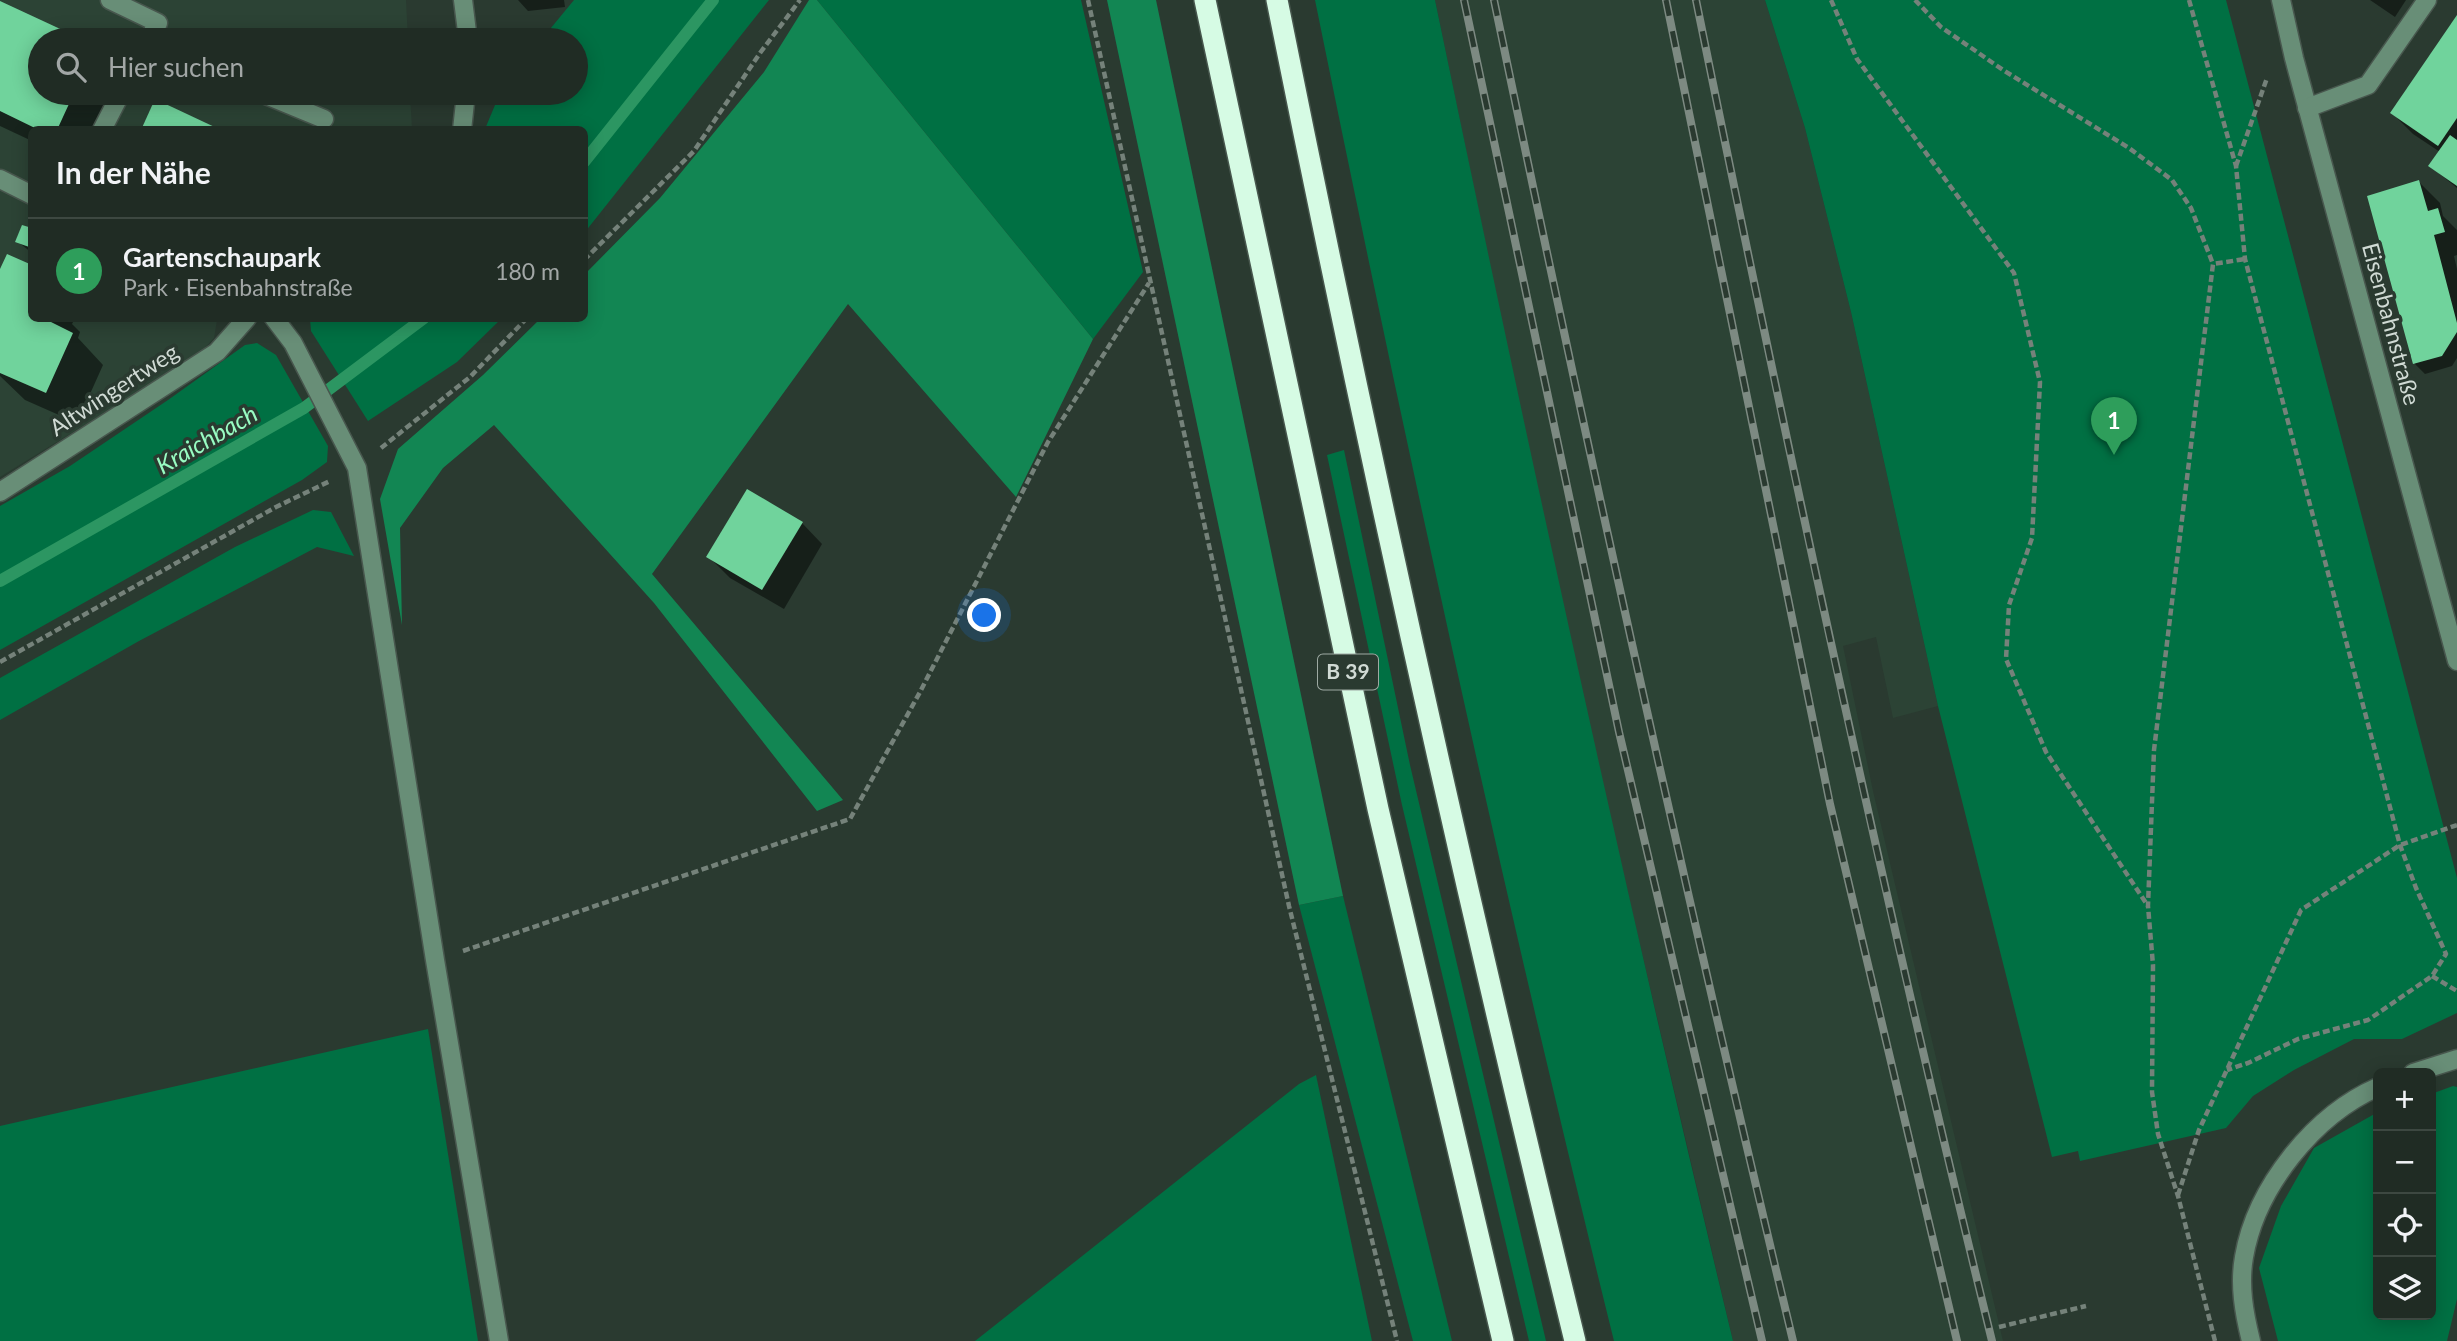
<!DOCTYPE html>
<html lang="de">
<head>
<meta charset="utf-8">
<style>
	:root { --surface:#202c24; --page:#28342c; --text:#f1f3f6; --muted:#a2a7a6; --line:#3d4841; --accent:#d93025 }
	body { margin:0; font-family:Lato,sans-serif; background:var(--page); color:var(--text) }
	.controls { position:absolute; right:21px; bottom:21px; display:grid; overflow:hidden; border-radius:10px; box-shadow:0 4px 18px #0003 }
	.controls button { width:63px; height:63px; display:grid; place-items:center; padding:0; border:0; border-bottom:2px solid var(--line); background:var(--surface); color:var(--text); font:35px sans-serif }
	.you { position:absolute; left:985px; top:616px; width:24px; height:24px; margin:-18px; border:5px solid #fff; border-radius:50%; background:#1a73e8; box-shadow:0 0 0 10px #1a73e833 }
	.badge { display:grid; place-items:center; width:46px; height:46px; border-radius:50%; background:var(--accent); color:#fff; font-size:23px; font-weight:700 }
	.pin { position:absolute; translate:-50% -58px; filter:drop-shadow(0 2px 4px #0008) }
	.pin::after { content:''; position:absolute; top:37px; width:24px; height:21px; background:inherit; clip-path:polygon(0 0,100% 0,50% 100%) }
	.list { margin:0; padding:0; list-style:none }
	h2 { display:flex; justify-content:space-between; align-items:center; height:91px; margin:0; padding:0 28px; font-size:30px }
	h2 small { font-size:23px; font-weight:400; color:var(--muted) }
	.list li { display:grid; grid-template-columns:46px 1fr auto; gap:21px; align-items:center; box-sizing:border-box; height:105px; padding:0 28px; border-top:2px solid var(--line) }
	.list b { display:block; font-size:26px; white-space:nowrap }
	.list p { margin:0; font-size:23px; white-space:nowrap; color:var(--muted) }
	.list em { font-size:23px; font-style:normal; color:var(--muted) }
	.icon { flex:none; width:38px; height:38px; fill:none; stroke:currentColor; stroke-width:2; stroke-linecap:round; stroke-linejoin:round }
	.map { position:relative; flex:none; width:2457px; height:1341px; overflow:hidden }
	.search { position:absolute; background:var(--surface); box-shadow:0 4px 18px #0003; left:28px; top:28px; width:560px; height:77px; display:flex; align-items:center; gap:18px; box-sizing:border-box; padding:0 24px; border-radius:38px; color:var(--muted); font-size:26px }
	.panel { position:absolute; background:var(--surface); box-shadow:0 4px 18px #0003; left:28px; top:126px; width:560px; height:196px; border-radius:10px }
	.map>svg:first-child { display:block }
	.built { fill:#2c4335 }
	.green { fill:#007043 }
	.forest { fill:#128653 }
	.shadow { fill:#0007 }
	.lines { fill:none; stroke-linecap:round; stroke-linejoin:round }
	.stream { stroke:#2c9662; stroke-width:12 }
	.building { fill:#70d39c }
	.minor-casing { stroke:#48574e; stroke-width:21 }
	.highway-casing { stroke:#48574e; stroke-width:24 }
	.path { stroke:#75827a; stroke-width:4.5; stroke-dasharray:7 3.5; stroke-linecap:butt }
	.minor { stroke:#688e77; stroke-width:18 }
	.highway { stroke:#d6fbe4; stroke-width:21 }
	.rail-casing { stroke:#7d8a82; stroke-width:8 }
	.rail { stroke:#2a3a30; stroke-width:5; stroke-dasharray:16; stroke-linecap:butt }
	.labels { text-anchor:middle; stroke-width:7; stroke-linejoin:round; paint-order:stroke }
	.shield { fill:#2a3a30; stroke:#9eaaa3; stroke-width:2 }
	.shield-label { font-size:21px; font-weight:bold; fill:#d0dad4 }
	.street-label { font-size:23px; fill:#d0dad4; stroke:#2a3a30 }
	.water-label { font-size:24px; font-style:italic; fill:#98fcc2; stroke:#2a3a30 }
</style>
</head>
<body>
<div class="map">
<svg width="2457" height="1341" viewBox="0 0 2457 1341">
	<rect width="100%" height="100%" fill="#2a3a30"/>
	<g class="built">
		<polygon points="0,0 406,0 408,40 40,40 40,93 410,93 412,129 32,130 32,318 217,320 214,338 198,355 0,477"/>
		<polygon points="1435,0 1765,0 1805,128 1851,312 1938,706 1893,718 1876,637 1843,646 1873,791 2003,1341 1733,1341 1592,740 1505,339"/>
	</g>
	<g class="green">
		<polygon points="574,0 769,0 585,232 584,130 485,129 500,93 576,93 576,40 541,40"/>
		<polygon points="817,0 1081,0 1143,272 1093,339"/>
		<path d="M1315 0H1435C1528 449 1626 896 1733 1341H1614C1504 897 1406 449 1315 0Z"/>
		<polygon points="1765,0 2226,0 2457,878 2457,1013 2402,1039 2354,1039 2294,1070 2253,1096 2226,1128 2080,1161 2078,1151 2052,1157 1938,706 1851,312 1805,128"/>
		<polygon points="310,319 310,318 501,319 457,362 368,421 311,331"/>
		<polygon points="257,343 276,355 328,446 327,462 302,480 0,650 0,506 70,466 168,400 245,345"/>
		<polygon points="1344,450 1410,765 1546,1341 1529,1341 1402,805 1327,455"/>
		<polygon points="313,510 331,512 354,556 317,547 139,641 0,720 0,678 235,547"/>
		<polygon points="1343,896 1452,1341 1413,1341 1299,905"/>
		<polygon points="428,1029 478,1341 0,1341 0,1126"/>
		<polygon points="1316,1075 1372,1341 975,1341 1299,1084"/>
		<polygon points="2453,1086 2457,1087 2457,1299 2447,1341 2278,1341 2259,1268 2281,1206 2314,1148 2378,1112 2378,1315 2431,1315 2431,1094"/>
	</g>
	<g class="forest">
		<polygon points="809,0 817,0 1093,339 1016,497 848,304 652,574 843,800 817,811 654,603 494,425 443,468 400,528 402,625 380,499 398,449 483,375 540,319 584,318 585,274 660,198 764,72"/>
		<polygon points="1107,0 1156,0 1343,896 1299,905"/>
	</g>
	<g class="shadow">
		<polygon points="518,0 564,0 565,7 528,11"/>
		<polygon points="2370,0 2406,0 2395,17"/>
		<polygon points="0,3 80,40 40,40 40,93 119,93 102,130 32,130 32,141 0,126"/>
		<polygon points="2457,18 2457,188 2430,166 2440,152 2413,134 2392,113"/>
		<polygon points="2419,182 2440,203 2443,216 2457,230 2457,255 2454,256 2457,269 2457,358 2452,366 2425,374 2415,364"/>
		<polygon points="32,230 32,253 17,241"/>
		<polygon points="0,273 32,318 75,318 72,324 80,332 78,338 103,365 77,423 25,400 0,376"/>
		<polygon points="802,523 822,544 784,609 730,578 709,557"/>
	</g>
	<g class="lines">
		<g class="stream">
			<polyline points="584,162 713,0"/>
			<polyline points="0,581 304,408 424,318"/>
		</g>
	</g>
	<g class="building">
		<polygon points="0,1 84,40 40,40 40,93 74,93 57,130 39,130 0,111"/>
		<polygon points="2457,15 2457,118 2438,146 2390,113"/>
		<polygon points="155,99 221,130 141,130"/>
		<polygon points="2450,135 2457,140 2457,186 2428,166"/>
		<polygon points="2419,180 2428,211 2438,208 2445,232 2434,235 2457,323 2457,332 2442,356 2413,364 2367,196"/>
		<polygon points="22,225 32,228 32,248 15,242"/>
		<polygon points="7,254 32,265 32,318 53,318 51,322 73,333 46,393 0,373 0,269"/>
		<polygon points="747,489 803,522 762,590 706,557"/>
	</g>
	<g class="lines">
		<g class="minor-casing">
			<g id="minor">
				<polyline points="110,0 158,23 148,40"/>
				<polyline points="463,0 468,40"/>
				<polyline points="2281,0 2294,58 2457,661"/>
				<polyline points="261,93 324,119"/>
				<polyline points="2307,108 2368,85 2427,0"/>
				<polyline points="102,130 121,93"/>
				<polyline points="462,130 466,93"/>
				<polyline points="0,179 32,195"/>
				<polyline points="274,318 293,343 357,468 435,960 499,1341"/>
				<polyline points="0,492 217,352 247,318"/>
				<polyline points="2413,1073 2457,1059"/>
				<path d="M2251 1341C2244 1313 2239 1285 2244 1257 2256 1187 2314 1115 2378 1087"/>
			</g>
		</g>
		<g class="highway-casing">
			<g id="highway">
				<polyline points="1205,0 1378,809 1503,1341"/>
				<path d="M1277 0C1367 449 1466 896 1575 1341"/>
			</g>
		</g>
		<g class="path">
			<polyline points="1088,0 1289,906 1397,1341"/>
			<polyline points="1831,0 1857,59 2014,273 2040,382 2032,538 2009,605 2006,659 2046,752 2148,906"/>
			<polyline points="1915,0 1941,27 2003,70 2129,148 2172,180 2191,208 2213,264"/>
			<polyline points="2189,0 2236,166 2245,259 2400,845 2416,888 2446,954 2432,976 2368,1020 2298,1039 2248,1063 2227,1070"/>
			<polyline points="2236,166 2267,78"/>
			<polyline points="584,260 694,151 760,53 800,0"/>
			<polyline points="381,448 470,377 527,318"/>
			<polyline points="0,662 276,507 330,481"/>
			<polyline points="463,951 850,819 920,692 1048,442 1149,283"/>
			<polyline points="2432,976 2457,991"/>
			<polyline points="2178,1195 2199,1130 2301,910 2400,845 2457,825"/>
			<polyline points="1999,1327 2086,1306"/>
			<polyline points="2215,1341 2178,1196 2158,1134 2152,1092 2153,965 2148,906 2154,750 2213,264 2245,259"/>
		</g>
		<use href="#minor" class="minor"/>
		<use href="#highway" class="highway"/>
		<g class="rail-casing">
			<g id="rail">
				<polyline points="1464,0 1619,732 1762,1341"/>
				<path d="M1494 0C1587 449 1686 896 1793 1341"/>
				<polyline points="1666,0 1830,804 1957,1341"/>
				<path d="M1696 0C1787 449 1883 896 1992 1341"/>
			</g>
		</g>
		<use href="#rail" class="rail"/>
	</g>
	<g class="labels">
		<rect class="shield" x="1318" y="654.5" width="60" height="35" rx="5"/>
		<g class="shield-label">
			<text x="1348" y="679">B 39</text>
		</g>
		<g class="street-label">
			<text transform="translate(2391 324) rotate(75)" y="8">Eisenbahnstraße</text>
			<text transform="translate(114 390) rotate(-33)" y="8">Altwingertweg</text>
		</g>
		<g class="water-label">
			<text transform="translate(207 440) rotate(-30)" y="8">Kraichbach</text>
		</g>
	</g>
</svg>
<div class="controls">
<button>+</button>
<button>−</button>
<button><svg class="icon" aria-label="locate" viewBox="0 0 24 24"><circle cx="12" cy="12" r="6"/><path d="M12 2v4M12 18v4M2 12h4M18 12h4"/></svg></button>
<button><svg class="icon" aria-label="layers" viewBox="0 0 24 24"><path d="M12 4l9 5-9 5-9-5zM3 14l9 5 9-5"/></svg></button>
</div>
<div class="you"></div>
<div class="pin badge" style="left:2114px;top:455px;background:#2e9e5b">1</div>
<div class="search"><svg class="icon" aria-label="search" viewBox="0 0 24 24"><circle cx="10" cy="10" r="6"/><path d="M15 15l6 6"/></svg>Hier suchen</div>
<section class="panel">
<h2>In der Nähe<small></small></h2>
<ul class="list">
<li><span class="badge" style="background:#2e9e5b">1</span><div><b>Gartenschaupark</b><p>Park · Eisenbahnstraße</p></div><em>180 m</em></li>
</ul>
</section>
</div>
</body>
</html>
